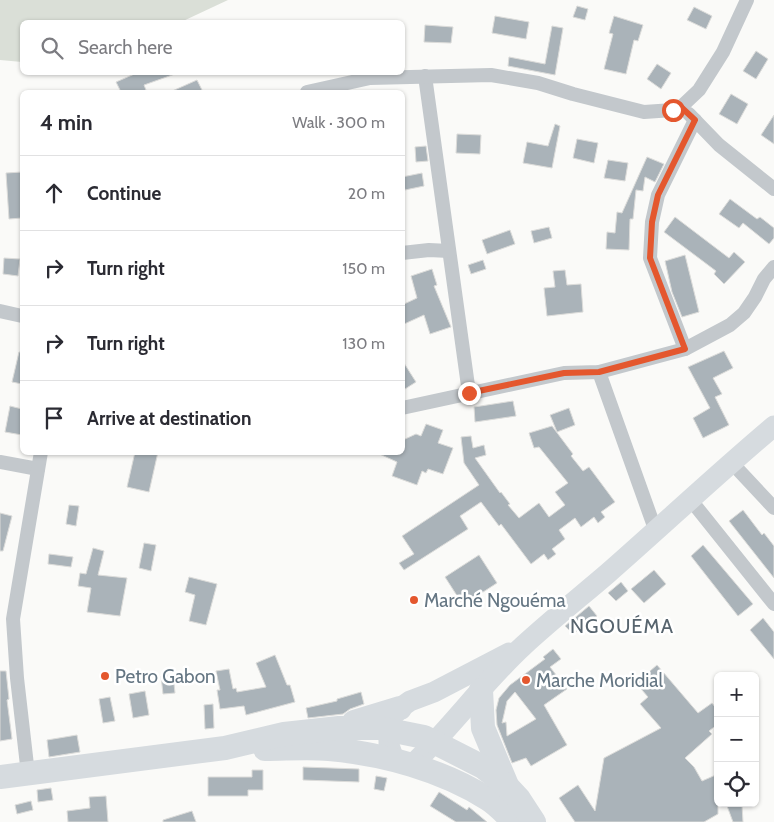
<!DOCTYPE html>
<html lang="en">
<head>
<meta charset="utf-8">
<style>
	:root { --surface:#fff; --page:#f7f7f7; --text:#2b2b33; --muted:#7c7c81; --line:#e1e1e2 }
	body { margin:0; font-family:Cabin,sans-serif; background:var(--page); color:var(--text) }
	.controls { position:absolute; right:15px; bottom:15px; display:grid; overflow:hidden; border-radius:8px; box-shadow:0 1px 4px #0004 }
	.controls button { width:45px; height:45px; display:grid; place-items:center; padding:0; border:0; border-bottom:1px solid var(--line); background:var(--surface); color:var(--text); font:25px sans-serif }
	.stop { position:absolute; width:15px; height:15px; margin:-11px; border:4px solid #e4572e; border-radius:50%; background:#fff }
	.stop.end { background:#e4572e; border-color:#fff; box-shadow:0 1px 5px #0008 }
	.list { margin:0; padding:0; list-style:none }
	h2 { display:flex; justify-content:space-between; align-items:center; height:65px; margin:0; padding:0 20px; font-size:21px }
	h2 small { font-size:16px; font-weight:400; color:var(--muted) }
	.list li { display:grid; grid-template-columns:32px 1fr auto; gap:15px; align-items:center; box-sizing:border-box; height:75px; padding:0 20px; border-top:1px solid var(--line) }
	.list b { display:block; font-size:19px; white-space:nowrap }
	.list em { font-size:16px; font-style:normal; color:var(--muted) }
	.icon { flex:none; width:28px; height:28px; fill:none; stroke:currentColor; stroke-width:2; stroke-linecap:round; stroke-linejoin:round }
	.map { position:relative; flex:none; width:774px; height:822px; overflow:hidden }
	.search { position:absolute; background:var(--surface); box-shadow:0 1px 4px #0004; left:20px; top:20px; width:385px; height:55px; display:flex; align-items:center; gap:12px; box-sizing:border-box; padding:0 18px; border-radius:8px; color:var(--muted); font-size:19px }
	.panel { position:absolute; background:var(--surface); box-shadow:0 1px 4px #0004; left:20px; top:90px; width:385px; height:365px; border-radius:8px }
	.map>svg:first-child { display:block }
	.green { fill:#dadfd7 }
	.building { fill:#aab3b9; stroke:#dcdcda; fill-rule:evenodd }
	.lines { fill:none; stroke-linecap:round; stroke-linejoin:round }
	.street { stroke:#c3c8cc; stroke-width:14 }
	.primary { stroke:#d6dbdf; stroke-width:21 }
	.highway { stroke:#d6dbdf; stroke-width:24 }
	.route { stroke:#e4572e; stroke-width:6 }
	.poi-dot { fill:#e4572e; stroke:#fff; stroke-width:2 }
	.labels { text-anchor:middle; stroke-width:5; stroke-linejoin:round; paint-order:stroke }
	.poi-label { font-size:19px; fill:#657683; stroke:#fff; text-anchor:start }
	.neighbourhood-label { font-size:20px; letter-spacing:1px; fill:#57646e; stroke:#fff }
</style>
</head>
<body>
<div class="map">
<svg width="774" height="822" viewBox="0 0 774 822">
	<rect width="100%" height="100%" fill="#fafaf8"/>
	<polygon class="green" points="0,0 228,0 181,22 22,22 22,62 0,60"/>
	<g class="building">
		<polygon points="577,6 588,9 585,20 573,17"/>
		<polygon points="694,7 712,16 706,29 687,20"/>
		<polygon points="495,16 529,22 526,39 492,33"/>
		<polygon points="614,16 643,25 638,41 634,40 626,74 604,69 613,34 609,33"/>
		<polygon points="425,25 453,27 451,43 424,42"/>
		<polygon points="552,26 563,28 555,75 508,66 509,57 545,64"/>
		<polygon points="756,51 768,59 756,79 743,71"/>
		<polygon points="657,64 671,73 661,89 647,79"/>
		<polygon points="139,72 175,72 175,74 144,85 146,90 139,92 121,92 116,82"/>
		<polygon points="197,80 203,92 170,92"/>
		<polygon points="731,94 748,104 737,124 719,114"/>
		<polygon points="774,115 774,144 761,135"/>
		<polygon points="555,124 560,126 552,168 523,163 527,142 548,146"/>
		<polygon points="457,134 481,135 480,154 456,153"/>
		<polygon points="577,139 598,143 594,163 573,158"/>
		<polygon points="426,146 428,161 416,162 415,147"/>
		<polygon points="647,157 664,164 655,182 645,177 643,191 636,190 633,219 630,219 629,250 606,249 607,232 615,233 617,212 622,213"/>
		<polygon points="608,160 628,163 625,181 604,178"/>
		<polygon points="22,172 22,218 9,219 6,173"/>
		<polygon points="422,173 424,186 405,190 402,177"/>
		<polygon points="730,199 757,219 760,217 774,228 774,238 769,244 743,223 739,228 719,214"/>
		<polygon points="675,217 729,258 734,252 745,262 724,284 714,274 716,271 664,232"/>
		<polygon points="549,227 552,238 534,243 531,231"/>
		<polygon points="510,230 515,244 487,254 482,240"/>
		<polygon points="685,255 699,312 682,317 672,292 665,261"/>
		<polygon points="4,258 20,259 18,276 3,274"/>
		<polygon points="483,260 486,269 471,274 468,265"/>
		<polygon points="432,269 437,285 434,286 451,327 430,334 424,315 402,325 402,305 417,298 411,276"/>
		<polygon points="565,270 567,285 581,284 583,312 547,316 544,288 555,287 553,271"/>
		<polygon points="724,351 733,368 713,378 722,394 715,397 729,425 703,438 693,418 710,408 688,367"/>
		<polygon points="19,352 22,352 22,384 12,382"/>
		<polygon points="402,360 416,382 405,389 402,384"/>
		<polygon points="513,401 516,416 475,422 474,407"/>
		<polygon points="10,406 22,409 22,435 5,432"/>
		<polygon points="569,408 575,425 557,432 550,415"/>
		<polygon points="426,424 443,430 438,443 453,448 443,474 428,469 426,473 422,471 417,485 392,476 397,462 375,452 402,452 403,440 416,434 421,436"/>
		<polygon points="552,426 573,454 571,456 583,471 589,467 615,502 601,512 605,517 598,523 594,517 581,527 575,518 559,530 565,539 552,549 556,554 548,560 544,554 531,564 501,524 499,526 481,502 460,516 468,529 404,570 399,563 414,554 402,536 479,485 464,463 461,437 471,436 473,448 484,445 486,455 475,458 500,493 501,492 510,504 508,505 519,518 539,503 549,517 565,505 555,492 568,483 539,447 534,448 529,433"/>
		<polygon points="135,452 158,452 149,492 127,487"/>
		<polygon points="69,505 79,506 76,526 66,524"/>
		<polygon points="743,510 762,535 764,533 774,546 774,578 729,521"/>
		<polygon points="0,513 12,516 3,551 0,551"/>
		<polygon points="144,543 156,545 151,571 139,568"/>
		<polygon points="703,545 753,604 738,616 691,556"/>
		<polygon points="93,548 104,551 98,575 127,578 120,616 87,612 91,588 78,586 80,573 86,574"/>
		<polygon points="49,554 73,557 71,567 48,564"/>
		<polygon points="479,555 497,583 463,605 445,577"/>
		<polygon points="654,570 666,584 644,603 631,589"/>
		<polygon points="189,577 217,584 206,625 189,621 195,595 185,592"/>
		<polygon points="621,582 628,591 616,601 608,593"/>
		<polygon points="589,606 597,616 573,634 565,626"/>
		<polygon points="763,618 774,632 774,659 750,630"/>
		<path d="M553 649 561 659 550 667 567 689 544 705 567 745 531 766 526 758 512 763 497 725 496 710 499 698 510 685 545 659 543 657ZM515 692 536 719 507 736 506 722 502 723 507 701Z"/>
		<polygon points="275,655 287,685 290,685 295,702 246,715 244,706 220,709 217,690 220,690 216,671 229,669 233,689 236,688 237,692 266,687 256,663"/>
		<polygon points="657,665 698,713 712,703 718,711 718,724 709,731 712,734 685,758 694,767 702,781 718,774 718,814 704,822 575,822 559,798 578,785 595,811 604,758 661,728 640,704 648,697 636,683"/>
		<polygon points="0,671 6,671 9,699 7,700 12,739 0,741"/>
		<polygon points="173,674 175,693 163,694 161,676"/>
		<polygon points="145,691 149,715 133,718 129,694"/>
		<polygon points="361,692 364,704 350,709 343,714 308,718 306,708 337,701 337,699"/>
		<polygon points="110,697 115,721 103,723 99,699"/>
		<polygon points="213,704 214,728 205,729 204,705"/>
		<polygon points="77,735 80,752 49,757 47,740"/>
		<polygon points="303,767 359,769 359,782 303,780"/>
		<polygon points="252,770 263,770 263,790 248,790 248,796 208,796 208,777 252,777"/>
		<polygon points="376,776 387,778 384,791 374,789"/>
		<polygon points="51,788 53,800 38,802 37,790"/>
		<polygon points="439,792 467,810 469,807 487,822 456,822 430,806"/>
		<polygon points="106,796 108,822 68,822 67,811 90,808 89,797"/>
		<polygon points="31,801 33,810 17,814 15,805"/>
		<polygon points="742,805 743,822 733,822 727,806"/>
		<polygon points="192,811 196,822 163,822 163,820"/>
	</g>
	<g class="lines">
		<g class="street">
			<polyline points="425,76 469,393"/>
			<polyline points="307,92 370,78 491,75 538,83 573,94 644,112 673,110 681,107 699,90 723,52 747,0"/>
			<polyline points="689,114 719,145 774,189"/>
			<polyline points="402,253 429,250 449,251"/>
			<polyline points="0,311 22,316"/>
			<polyline points="685,349 650,258 652,222 658,195 695,120"/>
			<polyline points="599,372 655,529"/>
			<polyline points="402,408 564,373 599,372 685,349 730,325 744,313 755,297 764,279 774,267"/>
			<polyline points="0,462 38,469"/>
			<polyline points="731,462 774,508"/>
			<polyline points="690,499 774,604"/>
			<polyline points="28,774 17,678 13,619 41,452"/>
		</g>
		<g class="primary">
			<polyline points="394,760 389,745 389,730 391,718 400,708 410,701 434,692 509,653"/>
			<path d="M412 765C451 728 483 683 523 646 550 621 579 598 607 574 663 525 717 474 774 426"/>
		</g>
		<g class="highway">
			<polyline points="481,690 483,728 506,783"/>
			<polyline points="354,722 400,708"/>
			<path d="M265 749C286 749 308 747 329 749 384 754 442 770 488 799 498 805 506 815 514 822"/>
			<polyline points="0,777 225,748 284,734 339,728 379,728 424,737 483,767 506,785 519,799 534,822"/>
		</g>
	</g>
	<g class="lines">
		<polyline class="route" points="469,393 564,373 599,372 685,349 650,258 652,222 658,195 695,120 681,107 673,110"/>
	</g>
	<g class="poi-dot">
		<circle cx="414" cy="600" r="5"/>
		<circle cx="105" cy="676" r="5"/>
		<circle cx="526" cy="680" r="5"/>
	</g>
	<g class="labels">
		<g class="poi-label">
			<text x="424" y="607">Marché Ngouéma</text>
			<text x="115" y="683">Petro Gabon</text>
			<text x="536" y="687">Marche Moridial</text>
		</g>
		<g class="neighbourhood-label">
			<text x="622" y="633">NGOUÉMA</text>
		</g>
	</g>
</svg>
<div class="controls">
<button>+</button>
<button>−</button>
<button><svg class="icon" aria-label="locate" viewBox="0 0 24 24"><circle cx="12" cy="12" r="6"/><path d="M12 2v4M12 18v4M2 12h4M18 12h4"/></svg></button>
</div>
<div class="stop" style="left:673px;top:110px"></div>
<div class="stop end" style="left:469px;top:393px"></div>
<div class="search"><svg class="icon" aria-label="search" viewBox="0 0 24 24"><circle cx="10" cy="10" r="6"/><path d="M15 15l6 6"/></svg>Search here</div>
<section class="panel">
<h2>4 min<small>Walk · 300 m</small></h2>
<ul class="list">
<li><svg class="icon" aria-label="ahead" viewBox="0 0 24 24"><path d="M12 20V5M6 11l6-6 6 6"/></svg><div><b>Continue</b></div><em>20 m</em></li>
<li><svg class="icon" aria-label="right" viewBox="0 0 24 24"><path d="M7 20v-9h11M14 6l5 5-5 5"/></svg><div><b>Turn right</b></div><em>150 m</em></li>
<li><svg class="icon" aria-label="right" viewBox="0 0 24 24"><path d="M7 20v-9h11M14 6l5 5-5 5"/></svg><div><b>Turn right</b></div><em>130 m</em></li>
<li><svg class="icon" aria-label="arrive" viewBox="0 0 24 24"><path d="M6 21V4h12l-3 4 3 4H6"/></svg><div><b>Arrive at destination</b></div></li>
</ul>
</section>
</div>
</body>
</html>
